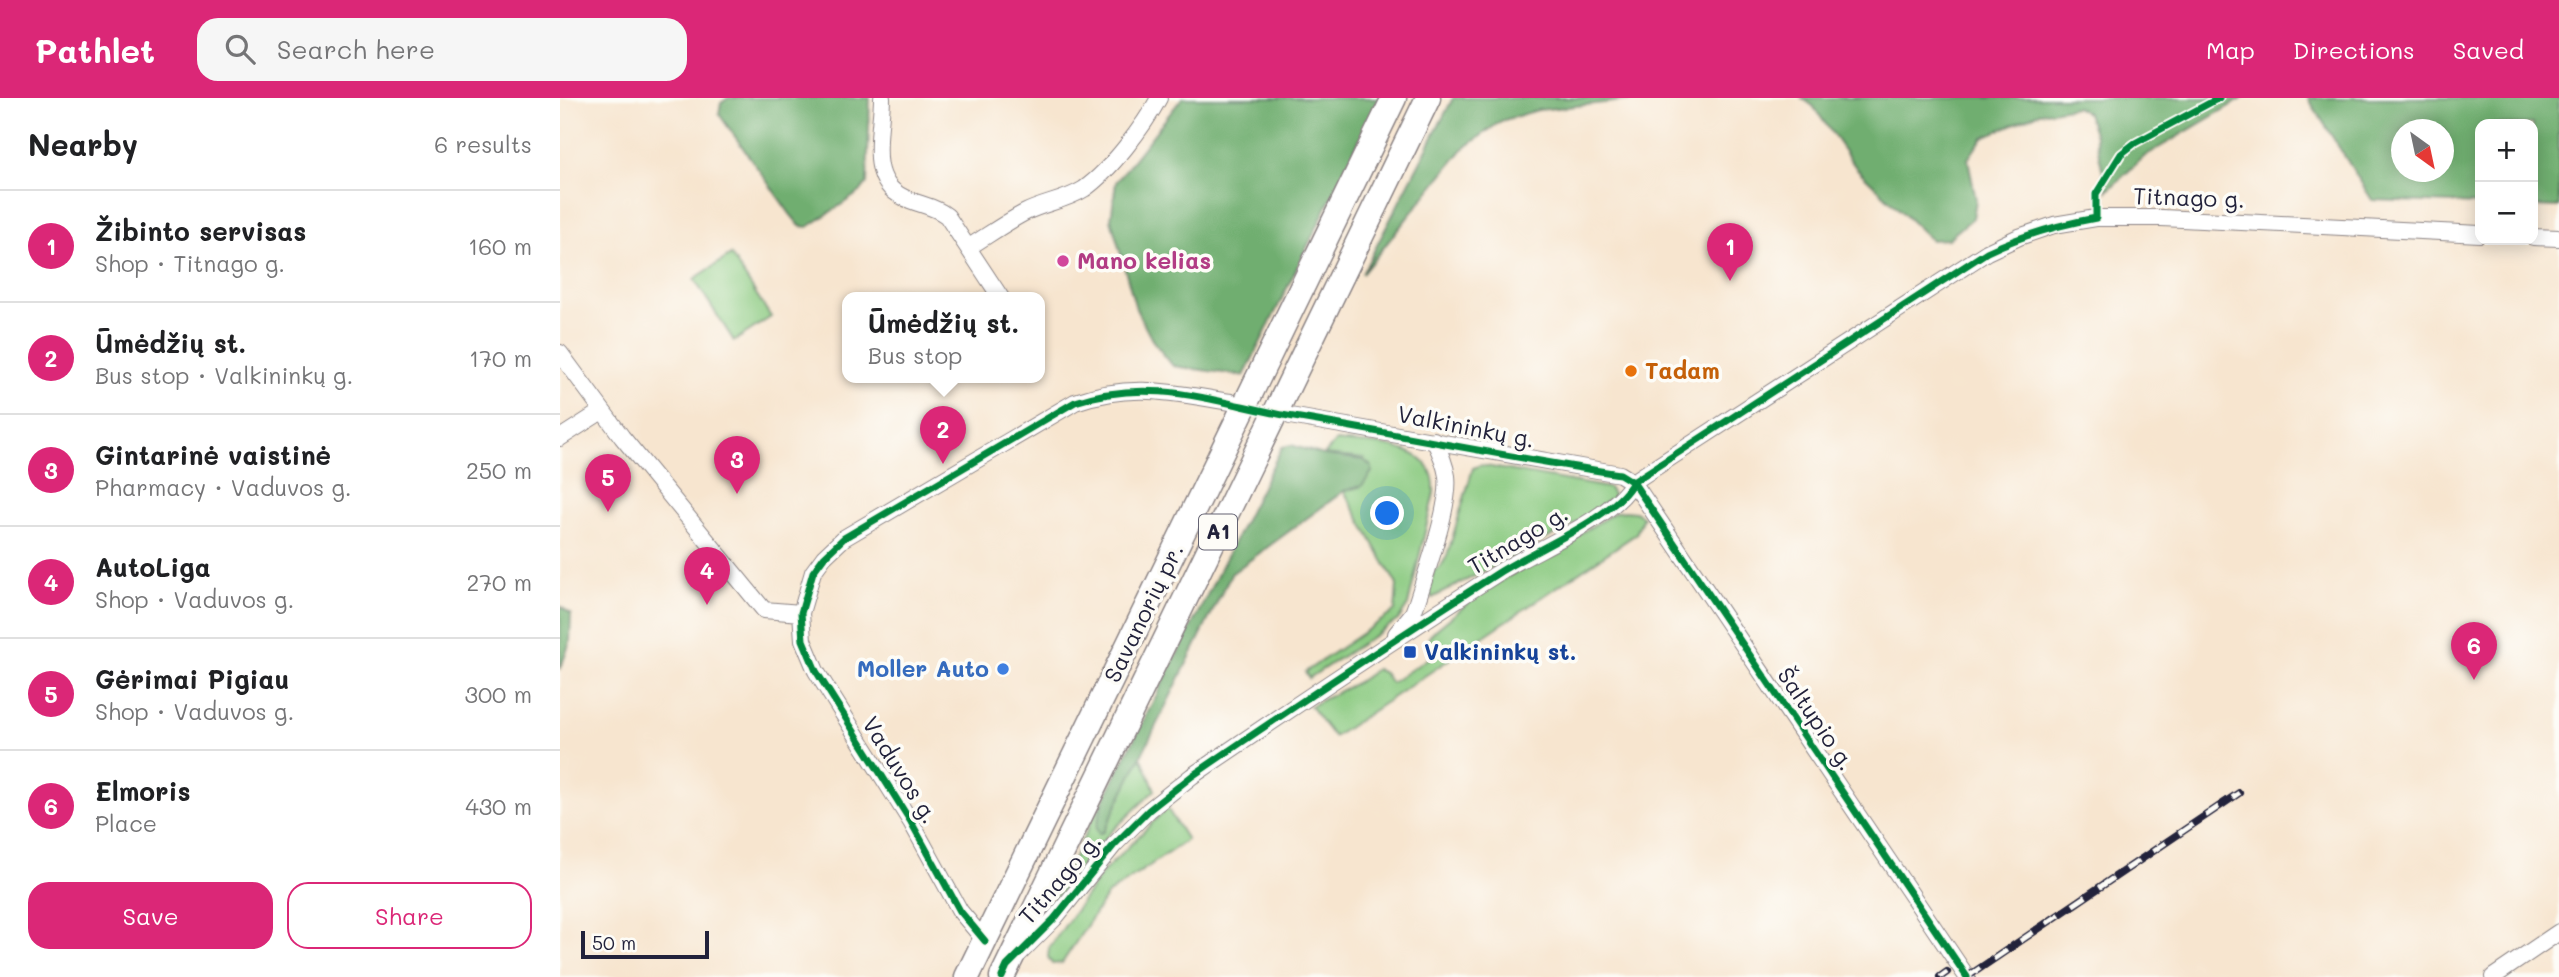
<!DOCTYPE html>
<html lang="en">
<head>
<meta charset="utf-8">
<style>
	:root { --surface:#fff; --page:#f6f6f6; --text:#202124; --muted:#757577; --line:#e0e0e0; --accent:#db2777 }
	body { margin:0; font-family:Mali,sans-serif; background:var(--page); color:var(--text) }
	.controls { position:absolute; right:21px; top:21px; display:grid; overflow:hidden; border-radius:14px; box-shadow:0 4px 18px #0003 }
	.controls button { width:63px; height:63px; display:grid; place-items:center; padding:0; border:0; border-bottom:2px solid var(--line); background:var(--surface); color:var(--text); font:35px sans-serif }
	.compass { position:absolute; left:1831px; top:21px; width:63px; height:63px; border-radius:50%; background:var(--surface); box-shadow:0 4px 18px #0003; rotate:147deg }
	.scale { position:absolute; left:21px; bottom:18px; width:128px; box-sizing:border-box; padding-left:7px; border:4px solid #22223b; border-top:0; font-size:19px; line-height:24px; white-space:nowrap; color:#22223b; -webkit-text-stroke:5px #fdfcf7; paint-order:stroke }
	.you { position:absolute; left:828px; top:416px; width:24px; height:24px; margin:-18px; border:5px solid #fff; border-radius:50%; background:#1a73e8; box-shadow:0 0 0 10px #1a73e833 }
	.badge { display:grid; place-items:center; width:46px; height:46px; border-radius:50%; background:var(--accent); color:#fff; font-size:23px; font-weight:700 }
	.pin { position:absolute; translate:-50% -58px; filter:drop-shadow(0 2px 4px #0008) }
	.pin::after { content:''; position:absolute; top:37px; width:24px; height:21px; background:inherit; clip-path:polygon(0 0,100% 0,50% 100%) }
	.popup { position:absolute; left:282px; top:194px; width:203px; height:91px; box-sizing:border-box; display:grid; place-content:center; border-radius:14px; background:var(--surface); filter:drop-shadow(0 2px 5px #0005); font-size:23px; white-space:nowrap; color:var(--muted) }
	.popup b { font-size:26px; color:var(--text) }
	.popup::after { content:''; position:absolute; left:50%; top:100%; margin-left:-14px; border:14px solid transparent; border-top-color:var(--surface) }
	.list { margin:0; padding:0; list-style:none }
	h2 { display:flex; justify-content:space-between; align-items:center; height:91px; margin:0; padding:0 28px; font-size:30px }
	h2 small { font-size:23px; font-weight:400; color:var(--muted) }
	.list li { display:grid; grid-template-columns:46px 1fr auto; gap:21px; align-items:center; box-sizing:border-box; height:112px; padding:0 28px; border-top:2px solid var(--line) }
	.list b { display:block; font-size:26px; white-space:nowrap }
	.list p { margin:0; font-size:23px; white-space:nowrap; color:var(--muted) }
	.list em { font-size:23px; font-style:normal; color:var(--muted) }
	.actions { display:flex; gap:14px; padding:21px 28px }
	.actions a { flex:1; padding:16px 0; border:2px solid var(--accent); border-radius:21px; text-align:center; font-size:24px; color:var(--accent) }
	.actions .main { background:var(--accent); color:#fff }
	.icon { flex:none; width:38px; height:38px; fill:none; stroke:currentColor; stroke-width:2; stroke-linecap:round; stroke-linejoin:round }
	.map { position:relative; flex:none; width:1999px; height:879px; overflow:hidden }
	header { display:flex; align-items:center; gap:42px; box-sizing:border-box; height:98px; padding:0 35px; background:var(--accent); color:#fff }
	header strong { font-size:33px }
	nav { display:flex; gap:38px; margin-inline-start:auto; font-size:24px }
	.search { width:490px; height:63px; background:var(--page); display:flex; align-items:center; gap:18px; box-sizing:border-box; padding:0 24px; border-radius:21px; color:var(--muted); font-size:26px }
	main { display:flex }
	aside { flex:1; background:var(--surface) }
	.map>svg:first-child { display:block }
	.green { fill:#8bca81; stroke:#56765e; stroke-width:2 }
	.forest { fill:#70ae6f; stroke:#496855; stroke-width:2; fill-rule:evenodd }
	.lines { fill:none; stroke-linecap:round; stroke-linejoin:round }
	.minor-casing { stroke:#8c8485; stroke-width:18 }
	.highway-casing { stroke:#8c8485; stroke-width:27 }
	.minor { stroke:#fff; stroke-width:16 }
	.highway { stroke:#fff; stroke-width:24 }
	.rail-casing { stroke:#22223b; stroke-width:8 }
	.rail { stroke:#fdfcf7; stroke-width:5; stroke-dasharray:16; stroke-linecap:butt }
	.cycleway-casing { stroke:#fdfcf7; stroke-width:11 }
	.cycleway { stroke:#00873e; stroke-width:7 }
	.hotel-dot { fill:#d1479c; stroke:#fdfcf7; stroke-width:2.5 }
	.food-dot { fill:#e8710a; stroke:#fdfcf7; stroke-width:2.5 }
	.transit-dot { fill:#1a4fb4; stroke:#fdfcf7; stroke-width:2.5 }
	.shop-dot { fill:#3f7fe0; stroke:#fdfcf7; stroke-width:2.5 }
	.labels { text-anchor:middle; stroke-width:7; stroke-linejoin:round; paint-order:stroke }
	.shield { fill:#fdfcf7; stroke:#646373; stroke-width:2 }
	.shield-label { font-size:21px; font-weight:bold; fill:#22223b }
	.street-label { font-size:23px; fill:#22223b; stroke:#fdfcf7 }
	.hotel-label { font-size:23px; font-weight:bold; fill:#b23c85; stroke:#fdfcf7; text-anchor:start }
	.food-label { font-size:23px; font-weight:bold; fill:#c56008; stroke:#fdfcf7; text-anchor:start }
	.transit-label { font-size:23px; font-weight:bold; fill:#164399; stroke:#fdfcf7; text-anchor:start }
	.shop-label { font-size:23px; font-weight:bold; fill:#366cbe; stroke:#fdfcf7; text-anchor:end }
</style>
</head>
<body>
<header>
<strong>Pathlet</strong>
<div class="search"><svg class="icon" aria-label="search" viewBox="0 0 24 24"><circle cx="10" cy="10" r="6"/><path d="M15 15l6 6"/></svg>Search here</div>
<nav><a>Map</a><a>Directions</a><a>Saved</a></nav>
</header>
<main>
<aside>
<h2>Nearby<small>6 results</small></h2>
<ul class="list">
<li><span class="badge">1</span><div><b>Žibinto servisas</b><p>Shop · Titnago g.</p></div><em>160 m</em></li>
<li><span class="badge">2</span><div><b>Ūmėdžių st.</b><p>Bus stop · Valkininkų g.</p></div><em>170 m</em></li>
<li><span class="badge">3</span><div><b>Gintarinė vaistinė</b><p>Pharmacy · Vaduvos g.</p></div><em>250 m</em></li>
<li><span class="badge">4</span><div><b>AutoLiga</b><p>Shop · Vaduvos g.</p></div><em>270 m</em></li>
<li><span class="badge">5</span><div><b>Gėrimai Pigiau</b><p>Shop · Vaduvos g.</p></div><em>300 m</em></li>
<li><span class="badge">6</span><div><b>Elmoris</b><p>Place</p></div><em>430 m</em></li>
</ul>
<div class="actions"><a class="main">Save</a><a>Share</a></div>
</aside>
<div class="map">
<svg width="1999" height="879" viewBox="0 0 1999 879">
	<rect width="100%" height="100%" fill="#fdfcf7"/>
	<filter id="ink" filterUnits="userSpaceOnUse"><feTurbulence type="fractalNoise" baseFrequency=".0143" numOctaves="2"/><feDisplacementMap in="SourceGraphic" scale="14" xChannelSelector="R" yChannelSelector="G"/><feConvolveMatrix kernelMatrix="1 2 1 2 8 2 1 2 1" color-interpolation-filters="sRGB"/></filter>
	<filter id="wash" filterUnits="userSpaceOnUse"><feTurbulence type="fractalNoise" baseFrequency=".00686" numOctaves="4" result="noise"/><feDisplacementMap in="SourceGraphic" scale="28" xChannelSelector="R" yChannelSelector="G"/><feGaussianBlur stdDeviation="1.57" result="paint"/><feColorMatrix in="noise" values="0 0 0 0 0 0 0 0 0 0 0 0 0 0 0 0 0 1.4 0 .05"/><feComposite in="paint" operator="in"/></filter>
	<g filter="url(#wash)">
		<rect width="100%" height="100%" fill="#f7e5cf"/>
		<g class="green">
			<polygon points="171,157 211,219 174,243 134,181"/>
			<path d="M776 343C812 347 878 343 874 395L848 507 838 522 749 580 745 574 835 513 837 487 784 393 802 388 804 361 764 357Z"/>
			<polygon points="920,367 1049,390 1054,398 1019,424 872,500 869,493 874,472 880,470 887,458 913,370"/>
			<polygon points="1065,413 1075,414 1083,419 1076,436 774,639 750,608 798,584 816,571 824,575 831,585 876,555 868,541 872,535 919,496 1056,414"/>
			<polygon points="580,656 595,692 549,736 487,814 537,712 544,701 537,730 544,733"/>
			<polygon points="607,710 627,742 547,797 502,865 492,866 488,859 489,850 543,774"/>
		</g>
		<g class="forest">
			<polygon points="168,0 310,0 307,85 300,94 248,129 240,128 230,116 159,16 161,5"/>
			<polygon points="622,0 820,0 684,278 613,268 592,242 576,211 551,121 556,84"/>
			<polygon points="893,0 1091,0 978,12 941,23 902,52 802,176"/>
			<polygon points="1242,0 1683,0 1585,58 1547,93 1535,38 1527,15 1516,9 1479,15 1423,39 1408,61 1416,102 1413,120 1388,141 1371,142 1297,71 1253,8"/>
			<path d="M1748 0H1999V109L1973 108V26H1920V106L1812 102ZM1842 32H1884V74H1842Z"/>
			<polygon points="731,347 764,357 804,362 812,369 812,374 802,388 784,393 671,476 544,733 539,736 536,730 544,701 722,349"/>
			<polygon points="0,508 11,516 10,544 0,572"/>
		</g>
	</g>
	<g filter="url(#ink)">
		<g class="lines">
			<g class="minor-casing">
				<g id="minor">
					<path d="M322 0C322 32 306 82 343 99 358 107 373 107 387 118L441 200"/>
					<polyline points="1973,139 1999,140"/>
					<path d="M409 149C427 138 445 125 464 115 483 105 505 103 524 91 550 73 584 28 599 0"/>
					<polyline points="0,255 62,339 204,512 241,515"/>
					<polyline points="730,318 1060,376 1073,384 1407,879"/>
					<polyline points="0,340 42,313"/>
					<path d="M836 536 853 515 857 504C866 475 891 406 887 378 885 365 880 354 874 342"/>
					<path d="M425 843 400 813 351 724 256 573 243 542 241 515 253 474 264 459 284 440 515 304C573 284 612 295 671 304"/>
					<path d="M459 856 494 821 554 747 589 712 632 678C733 609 835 541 938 475 975 451 1053 421 1073 384L1427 154 1459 139 1494 127 1536 120H1602L1920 136"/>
					<polyline points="1933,879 1999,834"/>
				</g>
			</g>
			<g class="highway-casing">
				<g id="highway">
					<polyline points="407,879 834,0"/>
					<polyline points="442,879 868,0"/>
				</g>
			</g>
			<use href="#minor" class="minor"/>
			<use href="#highway" class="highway"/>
			<g class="rail-casing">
				<g id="rail">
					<polyline points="1380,879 1387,874"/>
					<polyline points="1407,879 1679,695"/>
				</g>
			</g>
			<use href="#rail" class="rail"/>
			<g class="cycleway-casing">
				<g id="cycleway">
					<path d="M425 843 400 813 351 724 256 573 243 542 241 515 253 474 264 459 284 440 515 304C594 278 656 305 734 319 843 337 951 360 1060 376L1073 384 1407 879"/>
					<path d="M442 879 447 868 494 821 554 747 589 712 632 678C733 609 835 541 938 475 975 451 1053 421 1073 384L1427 154C1463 137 1497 127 1536 120V96L1561 56 1575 45 1659 0"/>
				</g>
			</g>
			<use href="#cycleway" class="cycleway"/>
		</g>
	</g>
	<circle class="hotel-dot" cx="503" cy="163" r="7"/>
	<circle class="food-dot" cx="1071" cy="273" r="7"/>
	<rect class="transit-dot" x="843" y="547" width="14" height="14" rx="3.5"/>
	<circle class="shop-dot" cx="443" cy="571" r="7"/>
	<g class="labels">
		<rect class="shield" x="639" y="416.5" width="38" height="35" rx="5"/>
		<g class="shield-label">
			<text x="658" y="441">A1</text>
		</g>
		<g class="street-label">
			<text transform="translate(1629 100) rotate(2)" y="8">Titnago g.</text>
			<text transform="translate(906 329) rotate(11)" y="8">Valkininkų g.</text>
			<text transform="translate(958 442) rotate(-31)" y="8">Titnago g.</text>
			<text transform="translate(584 515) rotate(-64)" y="8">Savanorių pr.</text>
			<text transform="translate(1256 621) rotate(56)" y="8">Šaltupio g.</text>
			<text transform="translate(340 672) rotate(58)" y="8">Vaduvos g.</text>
			<text transform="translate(500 781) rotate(-49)" y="8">Titnago g.</text>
		</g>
		<g class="hotel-label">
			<text x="517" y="171">Mano kelias</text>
		</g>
		<g class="food-label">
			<text x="1085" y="281">Tadam</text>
		</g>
		<g class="transit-label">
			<text x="864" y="562">Valkininkų st.</text>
		</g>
		<g class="shop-label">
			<text x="429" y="579">Moller Auto</text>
		</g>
	</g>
</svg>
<div class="controls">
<button>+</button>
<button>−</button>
</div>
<svg class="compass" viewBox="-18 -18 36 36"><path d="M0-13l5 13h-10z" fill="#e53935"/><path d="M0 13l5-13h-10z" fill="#757577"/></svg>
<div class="scale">50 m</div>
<div class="you"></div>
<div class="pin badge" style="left:1170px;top:183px">1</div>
<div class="pin badge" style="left:383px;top:366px">2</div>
<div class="popup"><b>Ūmėdžių st.</b>Bus stop</div>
<div class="pin badge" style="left:177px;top:396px">3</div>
<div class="pin badge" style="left:147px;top:507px">4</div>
<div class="pin badge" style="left:48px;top:414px">5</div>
<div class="pin badge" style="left:1914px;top:582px">6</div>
</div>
</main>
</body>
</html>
